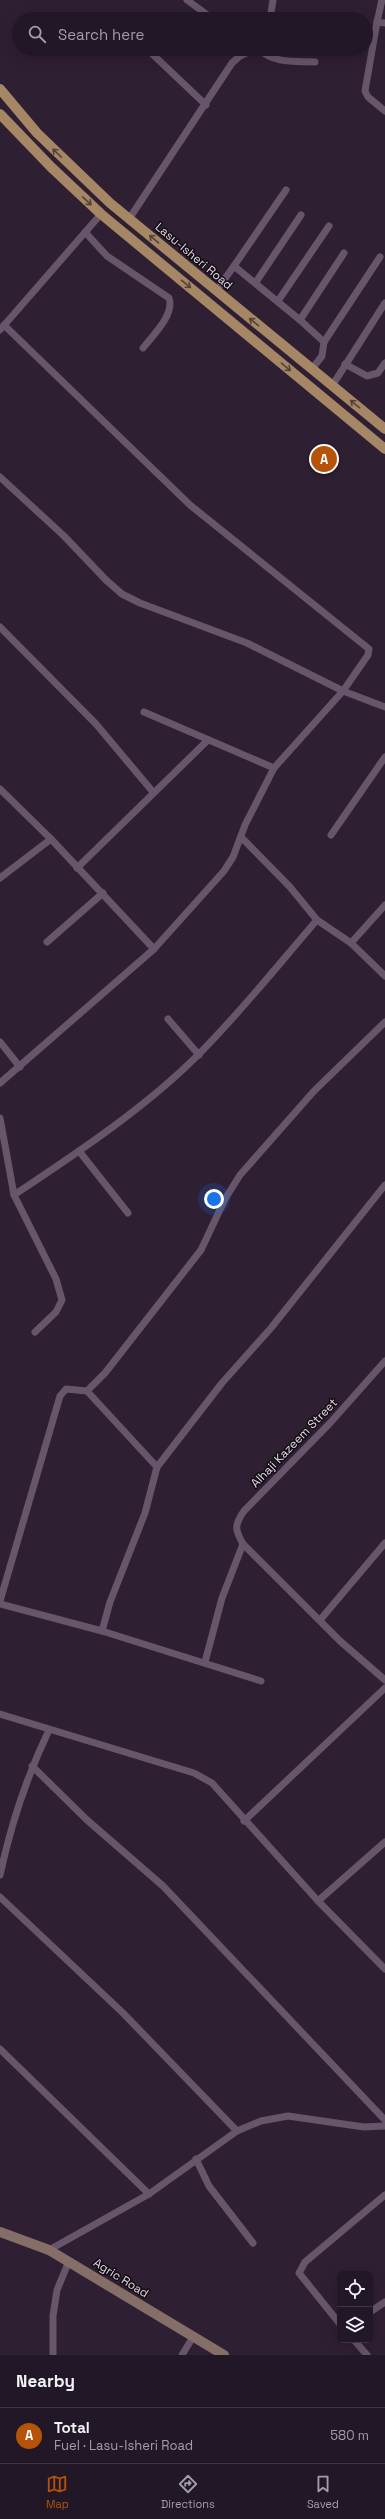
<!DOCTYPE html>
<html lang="en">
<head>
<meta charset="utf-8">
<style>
	:root { --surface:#221726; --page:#2a202e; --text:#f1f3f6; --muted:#a29fa7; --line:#3f3643; --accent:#b45309 }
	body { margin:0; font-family:"Space Grotesk",sans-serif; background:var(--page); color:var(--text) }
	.controls { position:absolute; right:12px; bottom:12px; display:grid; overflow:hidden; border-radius:6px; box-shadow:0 4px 16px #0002 }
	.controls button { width:36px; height:36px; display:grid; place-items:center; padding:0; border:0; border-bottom:1px solid var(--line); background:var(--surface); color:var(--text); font:20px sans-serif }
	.you { position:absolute; left:214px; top:1199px; width:14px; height:14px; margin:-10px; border:3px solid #fff; border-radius:50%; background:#1a73e8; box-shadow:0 0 0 6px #1a73e833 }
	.badge { display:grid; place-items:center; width:26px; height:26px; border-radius:50%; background:var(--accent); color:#fff; font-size:13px; font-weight:700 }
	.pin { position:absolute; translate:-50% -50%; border:2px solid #fff; box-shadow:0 1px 4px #0006 }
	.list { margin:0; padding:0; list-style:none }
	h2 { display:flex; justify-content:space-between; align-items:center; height:52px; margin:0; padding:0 16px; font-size:17px }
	h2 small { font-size:13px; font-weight:400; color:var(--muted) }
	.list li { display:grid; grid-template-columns:26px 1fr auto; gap:12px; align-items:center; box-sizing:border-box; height:56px; padding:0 16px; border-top:1px solid var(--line) }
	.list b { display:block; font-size:15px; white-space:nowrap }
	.list p { margin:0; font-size:13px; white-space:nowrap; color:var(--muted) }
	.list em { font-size:13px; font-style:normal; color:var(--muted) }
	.icon { flex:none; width:22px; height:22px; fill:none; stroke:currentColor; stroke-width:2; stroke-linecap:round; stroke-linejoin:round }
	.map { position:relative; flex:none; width:385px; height:2355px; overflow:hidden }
	.search { position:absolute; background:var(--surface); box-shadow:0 4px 16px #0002; left:12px; right:12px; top:12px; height:44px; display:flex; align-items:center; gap:10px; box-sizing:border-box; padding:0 14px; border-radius:22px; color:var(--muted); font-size:15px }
	.sheet { height:108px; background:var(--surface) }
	nav { display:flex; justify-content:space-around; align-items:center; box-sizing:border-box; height:56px; border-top:1px solid var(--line); background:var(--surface); font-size:11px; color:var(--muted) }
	nav a { display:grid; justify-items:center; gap:2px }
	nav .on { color:var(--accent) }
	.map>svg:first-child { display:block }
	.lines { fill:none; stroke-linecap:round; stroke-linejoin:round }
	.street { stroke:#67556b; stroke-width:7 }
	.secondary { stroke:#866e68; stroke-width:10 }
	.primary { stroke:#a58665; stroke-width:10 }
	.oneway { stroke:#544338 }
	.labels { text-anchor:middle; stroke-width:3; stroke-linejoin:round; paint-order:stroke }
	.street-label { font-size:12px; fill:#e4d9e6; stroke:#120c14 }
</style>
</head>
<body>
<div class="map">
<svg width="385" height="2355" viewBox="0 0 385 2355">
	<rect width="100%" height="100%" fill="#2e1f32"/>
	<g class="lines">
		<g class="street">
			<polyline points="187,0 213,19"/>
			<polyline points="382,0 377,22 385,23"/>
			<polyline points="114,19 115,19"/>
			<polyline points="270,19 273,0"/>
			<polyline points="377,22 365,91 368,97 385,111"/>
			<polyline points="147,49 206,105"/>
			<polyline points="235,49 240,56"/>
			<path d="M259 49C274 64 295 61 315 62"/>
			<polyline points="129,219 232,63 240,56 254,49"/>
			<path d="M85 232 107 256 169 298C175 315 152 336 143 348"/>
			<polyline points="234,266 286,190"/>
			<polyline points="256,282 301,215"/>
			<polyline points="216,291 234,266 300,320 324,342 322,356 312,369"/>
			<polyline points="278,301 329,226"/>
			<polyline points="300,320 344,253"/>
			<polyline points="0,330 101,214"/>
			<polyline points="324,342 380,257"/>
			<polyline points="345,364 367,376 378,373 385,363"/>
			<polyline points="332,386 385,303"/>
			<polyline points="0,477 64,536 106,580 122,594 140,603 247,643 343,691 385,707"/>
			<polyline points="0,627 96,724 153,792"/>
			<polyline points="144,712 274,768"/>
			<polyline points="0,789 51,839 154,949"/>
			<polyline points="331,835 385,757"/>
			<polyline points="241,837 290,887 317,920 351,943 385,976"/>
			<polyline points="77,868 208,740"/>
			<polyline points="0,878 51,839"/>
			<polyline points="47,942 103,893"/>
			<polyline points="351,943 385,905"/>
			<polyline points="168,1019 199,1055"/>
			<polyline points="0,1042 20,1067"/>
			<polyline points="0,1083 154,949 224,871 233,857 245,825 274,768 343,691 368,655 369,649 190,505 4,325"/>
			<polyline points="0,1118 14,1195 56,1279 62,1300 56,1312 35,1332"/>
			<polyline points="79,1151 128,1213"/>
			<path d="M14 1195C77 1153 145 1108 198 1055 240 1013 278 965 317 920"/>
			<path d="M385 1361 331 1422 244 1511C234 1525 235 1530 243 1544L340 1641 385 1680"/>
			<polyline points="87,1391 157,1467"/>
			<polyline points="0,1601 60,1396 66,1389 87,1391 105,1373 201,1250 225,1199 240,1175 314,1091 385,1022"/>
			<polyline points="0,1604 102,1631 261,1681"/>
			<polyline points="320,1620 385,1543"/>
			<polyline points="102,1631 110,1602 145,1513 157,1467 222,1383 271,1328 385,1185"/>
			<polyline points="205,1662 222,1598 243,1544"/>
			<polyline points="0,1714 194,1773 212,1783 318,1901 385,1969"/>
			<polyline points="32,1766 87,1820 163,1886 385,2120"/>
			<polyline points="244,1821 385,1688"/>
			<path d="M0 1875C11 1824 27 1776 49 1730"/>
			<polyline points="0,1897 123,2013 237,2131"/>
			<polyline points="318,1901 385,1842"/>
			<polyline points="0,2049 149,2194"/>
			<polyline points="196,2159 209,2186 253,2243"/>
			<polyline points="49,2250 149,2194 237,2131 261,2121 288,2116 364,2127 385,2126"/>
			<polyline points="370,2312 385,2302"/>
			<polyline points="340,2324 299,2273 305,2262 385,2195"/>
			<polyline points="354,2340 367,2355"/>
			<polyline points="53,2355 53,2316 57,2290 69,2261"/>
			<polyline points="182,2355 193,2337"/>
		</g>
		<polyline class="secondary" points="0,2232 49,2250 224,2355"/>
		<g class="primary">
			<polyline points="0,89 37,133 110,203 385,429"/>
			<polyline points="0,114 51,167 101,214 385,449"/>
		</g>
	</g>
	<defs><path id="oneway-shaft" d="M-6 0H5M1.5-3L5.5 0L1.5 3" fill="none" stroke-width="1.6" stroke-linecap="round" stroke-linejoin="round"/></defs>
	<g class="oneway">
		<use href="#oneway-shaft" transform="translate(57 153) rotate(-136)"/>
		<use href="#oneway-shaft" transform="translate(87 201) rotate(43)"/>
		<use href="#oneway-shaft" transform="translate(154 239) rotate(-140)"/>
		<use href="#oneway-shaft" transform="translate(186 284) rotate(39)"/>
		<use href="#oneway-shaft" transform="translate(254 322) rotate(-141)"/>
		<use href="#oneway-shaft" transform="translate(286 367) rotate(40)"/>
		<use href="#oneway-shaft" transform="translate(355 404) rotate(-141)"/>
	</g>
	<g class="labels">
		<g class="street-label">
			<text transform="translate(194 256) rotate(40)" y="4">Lasu-Isheri Road</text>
			<text transform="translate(294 1443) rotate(-46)" y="4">Alhaji Kazeem Street</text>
			<text transform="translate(121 2278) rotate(32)" y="4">Agric Road</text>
		</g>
	</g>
</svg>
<div class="controls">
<button><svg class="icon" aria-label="locate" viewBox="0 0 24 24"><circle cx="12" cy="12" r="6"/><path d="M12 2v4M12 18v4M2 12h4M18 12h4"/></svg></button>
<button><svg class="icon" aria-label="layers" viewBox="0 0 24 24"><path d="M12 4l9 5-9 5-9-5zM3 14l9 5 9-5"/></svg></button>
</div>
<div class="you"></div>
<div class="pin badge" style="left:324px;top:459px">A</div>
<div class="search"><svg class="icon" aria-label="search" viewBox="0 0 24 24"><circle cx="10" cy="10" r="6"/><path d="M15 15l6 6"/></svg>Search here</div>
</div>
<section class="sheet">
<h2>Nearby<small></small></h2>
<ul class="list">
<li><span class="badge">A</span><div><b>Total</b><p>Fuel · Lasu-Isheri Road</p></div><em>580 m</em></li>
</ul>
</section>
<nav>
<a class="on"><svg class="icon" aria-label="map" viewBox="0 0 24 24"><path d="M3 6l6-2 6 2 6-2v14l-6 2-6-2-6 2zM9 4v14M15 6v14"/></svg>Map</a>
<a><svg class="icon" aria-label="directions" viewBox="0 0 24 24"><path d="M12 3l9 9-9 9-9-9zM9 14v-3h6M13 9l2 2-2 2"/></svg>Directions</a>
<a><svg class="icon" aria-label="saved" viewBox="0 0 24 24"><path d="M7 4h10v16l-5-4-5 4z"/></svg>Saved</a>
</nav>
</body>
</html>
